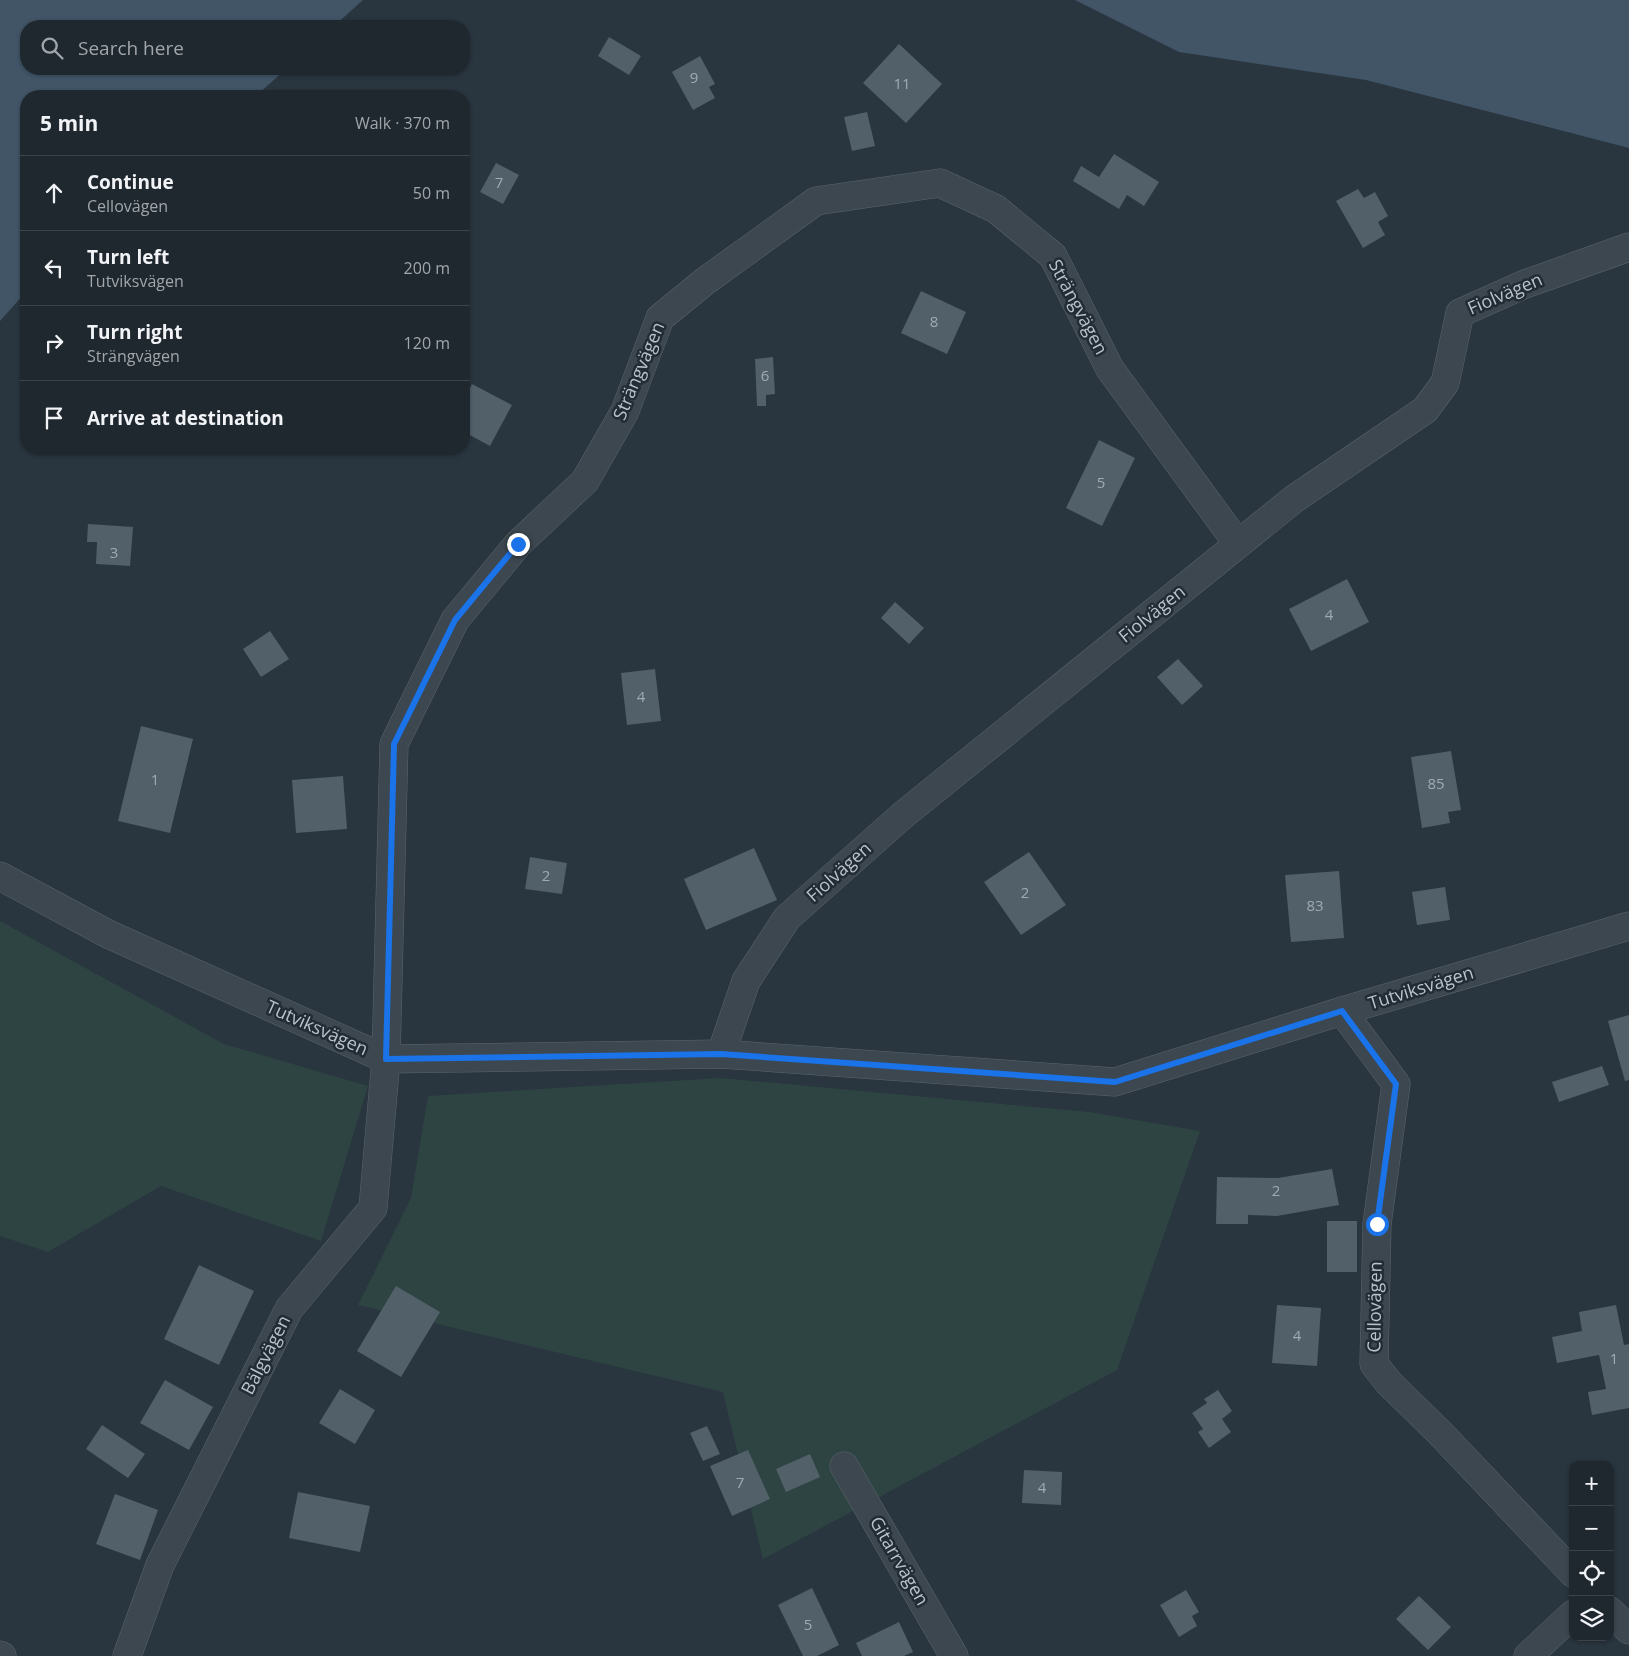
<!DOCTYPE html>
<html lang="en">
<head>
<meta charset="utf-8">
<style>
	:root { --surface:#1f282f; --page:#2c343b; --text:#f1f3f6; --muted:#a1a6aa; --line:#3c444b }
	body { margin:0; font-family:"Open Sans",sans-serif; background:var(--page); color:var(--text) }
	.controls { position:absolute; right:15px; bottom:15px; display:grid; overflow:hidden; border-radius:10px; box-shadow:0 1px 4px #0004 }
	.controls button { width:45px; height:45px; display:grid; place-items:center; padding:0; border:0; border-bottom:1px solid var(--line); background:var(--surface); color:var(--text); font:25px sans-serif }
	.stop { position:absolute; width:15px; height:15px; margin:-11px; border:4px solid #1a73e8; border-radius:50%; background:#fff }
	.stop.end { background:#1a73e8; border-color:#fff; box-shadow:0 1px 5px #0008 }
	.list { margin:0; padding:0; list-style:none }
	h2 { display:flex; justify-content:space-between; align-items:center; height:65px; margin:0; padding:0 20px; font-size:21px }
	h2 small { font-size:16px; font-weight:400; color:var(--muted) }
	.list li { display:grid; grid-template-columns:32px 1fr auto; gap:15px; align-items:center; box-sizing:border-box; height:75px; padding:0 20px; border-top:1px solid var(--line) }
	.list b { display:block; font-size:19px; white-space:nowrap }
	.list p { margin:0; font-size:16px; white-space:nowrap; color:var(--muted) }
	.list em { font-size:16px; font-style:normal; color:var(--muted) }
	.icon { flex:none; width:28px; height:28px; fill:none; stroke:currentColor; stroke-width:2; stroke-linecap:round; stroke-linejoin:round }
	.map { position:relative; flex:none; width:1629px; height:1656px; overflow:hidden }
	.search { position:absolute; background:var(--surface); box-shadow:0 1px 4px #0004; left:20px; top:20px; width:450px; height:55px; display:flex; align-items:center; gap:12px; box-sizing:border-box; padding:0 18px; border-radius:20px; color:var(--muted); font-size:19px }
	.panel { position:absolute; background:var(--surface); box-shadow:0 1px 4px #0004; left:20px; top:90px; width:450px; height:365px; border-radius:20px }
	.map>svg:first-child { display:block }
	.green { fill:#2e4442 }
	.water { fill:#415567 }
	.building { fill:#52606a }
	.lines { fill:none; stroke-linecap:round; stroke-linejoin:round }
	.minor-casing { stroke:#5b656d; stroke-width:29 }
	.minor { stroke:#3d474f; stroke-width:28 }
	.route { stroke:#1a73e8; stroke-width:6 }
	.labels { text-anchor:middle; stroke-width:5; stroke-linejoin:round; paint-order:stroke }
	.number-label { font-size:15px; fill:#a0aab2 }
	.street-label { font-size:18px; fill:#bac2ca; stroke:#222c35 }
</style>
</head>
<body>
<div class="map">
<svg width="1629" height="1656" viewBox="0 0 1629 1656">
	<rect width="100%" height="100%" fill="#29353f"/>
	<g class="green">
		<polygon points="0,921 224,1044 368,1086 321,1241 161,1186 48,1252 0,1236"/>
		<polygon points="720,1078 1089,1112 1200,1131 1117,1370 763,1559 723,1392 358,1305 411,1198 428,1096"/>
	</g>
	<g class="water">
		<polygon points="0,0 363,0 334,26 26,26 26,69 286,69 256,96 26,96 26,292 0,321"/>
		<polygon points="1075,0 1629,0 1629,148 1366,80 1179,52"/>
	</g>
	<g class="building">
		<polygon points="609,37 641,56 629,75 598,56"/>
		<polygon points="899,44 942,84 906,123 863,83"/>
		<polygon points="700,56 715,84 709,87 715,98 693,110 672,72"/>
		<polygon points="867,112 875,146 852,151 844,117"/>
		<polygon points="1114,154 1159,182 1144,206 1127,195 1119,209 1073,181 1081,166 1099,177"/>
		<polygon points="496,163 519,175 503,204 480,192"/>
		<polygon points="1358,189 1364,198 1375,192 1388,216 1378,222 1385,235 1363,248 1336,201"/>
		<polygon points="921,291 966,312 947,354 901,333"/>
		<polygon points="773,357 775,394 766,395 766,406 757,406 755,359"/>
		<polygon points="472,384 512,405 490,446 464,432 464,400"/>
		<polygon points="1099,440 1135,458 1102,526 1066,508"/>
		<polygon points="88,524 133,527 130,566 96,564 97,542 87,542"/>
		<polygon points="1347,579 1369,622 1311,651 1289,609"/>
		<polygon points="895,602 924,628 909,644 881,618"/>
		<polygon points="270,631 289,659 261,677 243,649"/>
		<polygon points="1178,659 1203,686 1182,705 1157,677"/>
		<polygon points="655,669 661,721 627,725 621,673"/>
		<polygon points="141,726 193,739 170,833 118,821"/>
		<polygon points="1451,751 1461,810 1448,812 1450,823 1422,828 1411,757"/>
		<polygon points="343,776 347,829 296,833 292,780"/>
		<polygon points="754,848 777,900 706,930 684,879"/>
		<polygon points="1029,852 1066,905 1021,935 984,882"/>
		<polygon points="530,857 567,863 562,894 525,889"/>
		<polygon points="1339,871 1344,938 1291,942 1285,875"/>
		<polygon points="1445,887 1450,920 1417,925 1412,892"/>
		<polygon points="1629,1015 1629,1080 1625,1081 1608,1021"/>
		<polygon points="1602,1066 1609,1085 1559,1102 1552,1082"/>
		<polygon points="1332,1169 1339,1205 1277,1216 1248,1215 1248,1224 1216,1224 1217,1177 1278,1178"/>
		<rect x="1327" y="1221" width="30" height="51"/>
		<polygon points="199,1265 254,1291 219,1365 164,1339"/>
		<polygon points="396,1286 440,1312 401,1377 357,1351"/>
		<polygon points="1277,1305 1321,1308 1317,1366 1272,1363"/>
		<polygon points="1616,1305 1624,1345 1629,1344 1629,1408 1592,1415 1588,1392 1606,1389 1599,1355 1557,1363 1552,1337 1582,1331 1579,1312"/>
		<polygon points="165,1380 213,1407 189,1450 140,1423"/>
		<polygon points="340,1389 375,1410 355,1444 319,1423"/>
		<polygon points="1218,1390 1232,1411 1222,1419 1231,1432 1209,1448 1198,1432 1203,1429 1192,1413 1207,1403 1204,1399"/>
		<polygon points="102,1425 145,1454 128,1478 86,1449"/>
		<polygon points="707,1426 720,1454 703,1461 690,1433"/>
		<polygon points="748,1450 770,1499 732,1516 710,1466"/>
		<polygon points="810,1454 820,1477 786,1492 776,1469"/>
		<polygon points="1024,1470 1062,1472 1061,1505 1022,1503"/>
		<polygon points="298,1492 370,1506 360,1552 289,1538"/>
		<polygon points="115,1494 158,1510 140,1560 96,1544"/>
		<polygon points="812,1588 839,1645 817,1656 803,1656 778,1605"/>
		<polygon points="1186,1590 1199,1612 1192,1616 1197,1626 1179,1637 1160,1605"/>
		<polygon points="1419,1596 1451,1627 1428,1650 1396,1619"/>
		<polygon points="899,1622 913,1652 904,1656 862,1656 856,1643"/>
	</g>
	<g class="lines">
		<g class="minor-casing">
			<g id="minor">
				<polyline points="0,876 108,934 386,1059 721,1054 1115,1082 1342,1011 1629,926"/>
				<polyline points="1342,1011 1396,1084 1377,1224 1374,1364 1389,1383 1441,1434 1573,1573"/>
				<polyline points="721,1054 746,981 787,918 903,815 1294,499 1425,410 1445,383 1460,313 1525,284 1629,247"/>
				<polyline points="844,1466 954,1656"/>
				<polyline points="1610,1611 1629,1630"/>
				<polyline points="0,1655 2,1656"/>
				<polyline points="127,1656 160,1565 289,1309 373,1208 386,1059 394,744 455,620 518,544 585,481 625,411 660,318 704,282 816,201 940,183 996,209 1053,256 1110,369 1238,544"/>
				<polyline points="1528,1656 1573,1614"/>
			</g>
		</g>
		<use href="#minor" class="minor"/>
	</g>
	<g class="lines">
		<polyline class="route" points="518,544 455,620 394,744 386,1059 721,1054 1115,1082 1342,1011 1396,1084 1377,1224"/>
	</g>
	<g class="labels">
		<g class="number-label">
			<text x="694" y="83">9</text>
			<text x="902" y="89">11</text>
			<text x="499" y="188">7</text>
			<text x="934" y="327">8</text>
			<text x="765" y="381">6</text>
			<text x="1101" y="488">5</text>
			<text x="114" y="558">3</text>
			<text x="1329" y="620">4</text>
			<text x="641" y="702">4</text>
			<text x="155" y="785">1</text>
			<text x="1436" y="789">85</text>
			<text x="546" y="881">2</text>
			<text x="1025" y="898">2</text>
			<text x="1315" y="911">83</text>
			<text x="1276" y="1196">2</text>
			<text x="1297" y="1341">4</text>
			<text x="1614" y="1364">1</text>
			<text x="740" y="1488">7</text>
			<text x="1042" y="1493">4</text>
			<text x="808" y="1630">5</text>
		</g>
		<g class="street-label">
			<text transform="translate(1505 294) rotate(-23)" y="6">Fiolvägen</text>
			<text transform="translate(1078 307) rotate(62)" y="6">Strängvägen</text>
			<text transform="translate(639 371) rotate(-67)" y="6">Strängvägen</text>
			<text transform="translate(1152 614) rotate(-39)" y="6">Fiolvägen</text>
			<text transform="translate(839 872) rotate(-42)" y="6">Fiolvägen</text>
			<text transform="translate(1421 988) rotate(-17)" y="6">Tutviksvägen</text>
			<text transform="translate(317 1028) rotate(24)" y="6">Tutviksvägen</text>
			<text transform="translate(1375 1307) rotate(-89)" y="6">Cellovägen</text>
			<text transform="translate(266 1355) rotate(-63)" y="6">Bälgvägen</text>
			<text transform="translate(899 1561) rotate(60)" y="6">Gitarrvägen</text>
		</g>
	</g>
</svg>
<div class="controls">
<button>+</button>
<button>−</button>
<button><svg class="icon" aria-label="locate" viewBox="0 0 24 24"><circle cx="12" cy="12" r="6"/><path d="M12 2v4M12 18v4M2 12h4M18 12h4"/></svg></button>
<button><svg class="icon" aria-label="layers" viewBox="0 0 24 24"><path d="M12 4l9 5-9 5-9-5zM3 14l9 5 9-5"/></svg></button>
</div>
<div class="stop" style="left:1377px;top:1224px"></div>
<div class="stop end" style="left:518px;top:544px"></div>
<div class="search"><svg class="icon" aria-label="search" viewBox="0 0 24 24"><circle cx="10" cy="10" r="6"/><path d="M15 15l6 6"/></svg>Search here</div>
<section class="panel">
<h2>5 min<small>Walk · 370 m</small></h2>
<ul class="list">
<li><svg class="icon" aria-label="ahead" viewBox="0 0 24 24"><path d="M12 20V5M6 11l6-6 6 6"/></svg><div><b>Continue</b><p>Cellovägen</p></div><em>50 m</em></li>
<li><svg class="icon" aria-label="left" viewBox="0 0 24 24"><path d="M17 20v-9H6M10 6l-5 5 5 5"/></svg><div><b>Turn left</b><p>Tutviksvägen</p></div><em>200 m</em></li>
<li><svg class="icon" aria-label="right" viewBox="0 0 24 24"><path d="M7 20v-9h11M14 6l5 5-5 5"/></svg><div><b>Turn right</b><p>Strängvägen</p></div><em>120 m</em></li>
<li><svg class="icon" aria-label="arrive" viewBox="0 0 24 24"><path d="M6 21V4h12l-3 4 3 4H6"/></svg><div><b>Arrive at destination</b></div></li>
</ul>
</section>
</div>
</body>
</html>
